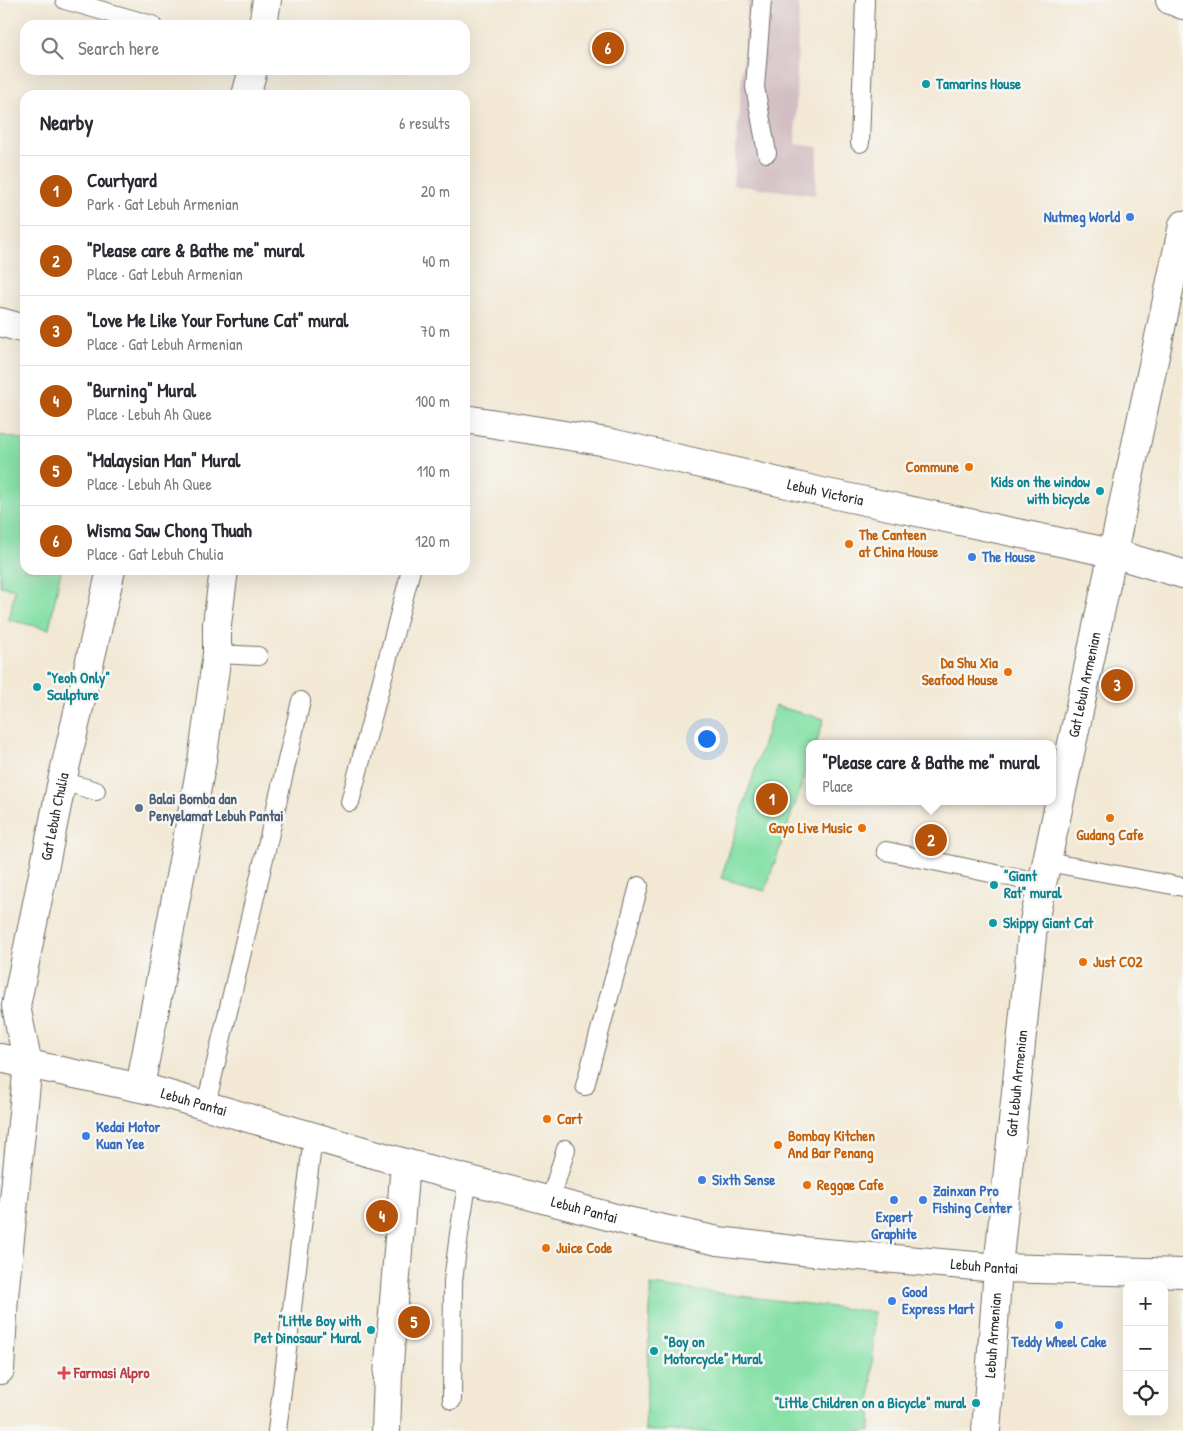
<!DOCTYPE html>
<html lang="en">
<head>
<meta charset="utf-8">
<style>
	:root { --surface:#fff; --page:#f2f2f3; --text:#2b2b33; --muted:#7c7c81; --line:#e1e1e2; --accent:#b45309 }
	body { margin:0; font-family:"Patrick Hand",sans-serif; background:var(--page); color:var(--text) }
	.controls { position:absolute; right:15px; bottom:15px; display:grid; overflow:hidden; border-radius:10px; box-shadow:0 5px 20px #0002 }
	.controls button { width:45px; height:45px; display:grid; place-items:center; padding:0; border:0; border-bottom:1px solid var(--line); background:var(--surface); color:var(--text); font:25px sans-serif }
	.you { position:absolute; left:706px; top:738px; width:18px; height:18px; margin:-12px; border:4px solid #fff; border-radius:50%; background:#1a73e8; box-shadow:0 0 0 8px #1a73e833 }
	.badge { display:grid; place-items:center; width:32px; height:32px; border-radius:50%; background:var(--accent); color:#fff; font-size:16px; font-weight:700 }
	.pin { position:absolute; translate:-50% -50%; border:2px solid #fff; box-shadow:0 1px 5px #0006 }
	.popup { position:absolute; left:806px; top:740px; width:250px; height:65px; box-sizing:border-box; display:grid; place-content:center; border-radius:10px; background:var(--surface); filter:drop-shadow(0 1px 4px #0005); font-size:16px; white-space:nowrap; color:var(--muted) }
	.popup b { font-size:19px; color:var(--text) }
	.popup::after { content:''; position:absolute; left:50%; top:100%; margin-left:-10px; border:10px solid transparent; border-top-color:var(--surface) }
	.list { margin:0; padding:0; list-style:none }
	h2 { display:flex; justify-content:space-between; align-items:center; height:65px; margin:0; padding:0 20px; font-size:21px }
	h2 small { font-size:16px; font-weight:400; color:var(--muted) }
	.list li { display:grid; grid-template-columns:32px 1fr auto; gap:15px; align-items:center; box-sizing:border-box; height:70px; padding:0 20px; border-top:1px solid var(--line) }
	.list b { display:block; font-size:19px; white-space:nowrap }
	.list p { margin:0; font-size:16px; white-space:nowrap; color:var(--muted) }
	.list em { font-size:16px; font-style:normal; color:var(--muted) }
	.icon { flex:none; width:28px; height:28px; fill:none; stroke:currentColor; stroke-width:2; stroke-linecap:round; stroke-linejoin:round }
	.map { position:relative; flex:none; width:1183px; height:1431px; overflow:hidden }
	.search { position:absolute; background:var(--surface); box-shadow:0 5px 20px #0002; left:20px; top:20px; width:450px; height:55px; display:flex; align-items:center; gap:12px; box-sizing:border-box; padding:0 18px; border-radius:15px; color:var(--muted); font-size:19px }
	.panel { position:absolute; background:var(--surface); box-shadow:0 5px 20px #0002; left:20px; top:90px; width:450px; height:485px; border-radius:15px }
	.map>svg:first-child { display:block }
	.industrial { fill:#d2bec3 }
	.green { fill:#87e1a7; stroke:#598669 }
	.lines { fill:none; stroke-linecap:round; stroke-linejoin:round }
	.lane-casing { stroke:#716d66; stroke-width:20 }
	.street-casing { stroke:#716d66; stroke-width:30 }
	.secondary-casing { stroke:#716d66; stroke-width:30 }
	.primary-casing { stroke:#716d66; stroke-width:30 }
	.lane { stroke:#fff; stroke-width:18 }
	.street { stroke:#fff; stroke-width:28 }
	.secondary { stroke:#fff; stroke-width:28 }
	.primary { stroke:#fff; stroke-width:28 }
	.culture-dot { fill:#0f9aa8; stroke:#f6f6f2; stroke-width:2 }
	.shop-dot { fill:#3f7fe0; stroke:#f6f6f2; stroke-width:2 }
	.food-dot { fill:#e8710a; stroke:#f6f6f2; stroke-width:2 }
	.service-dot { fill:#5c6f8a; stroke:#f6f6f2; stroke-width:2 }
	.health-dot { fill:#e0444e; stroke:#f6f6f2; stroke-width:2 }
	.labels { text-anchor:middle; stroke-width:5; stroke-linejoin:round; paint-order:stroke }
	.culture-label { font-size:15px; font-weight:bold; fill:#0d838f; stroke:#f6f6f2; text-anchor:start }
	.shop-label { font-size:15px; font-weight:bold; fill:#366cbe; stroke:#f6f6f2; text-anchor:start }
	.food-label { font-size:15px; font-weight:bold; fill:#c56008; stroke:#f6f6f2; text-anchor:start }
	.street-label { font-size:15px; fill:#2b2b2b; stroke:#f6f6f2 }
	.service-label { font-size:15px; font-weight:bold; fill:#4e5e75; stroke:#f6f6f2; text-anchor:start }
	.health-label { font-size:15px; font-weight:bold; fill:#be3a42; stroke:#f6f6f2; text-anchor:start }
</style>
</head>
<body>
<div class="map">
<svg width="1183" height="1431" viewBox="0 0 1183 1431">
	<rect width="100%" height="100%" fill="#f6f6f2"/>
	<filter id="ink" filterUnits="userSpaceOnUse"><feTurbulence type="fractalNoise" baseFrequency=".02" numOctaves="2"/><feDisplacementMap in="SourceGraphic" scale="10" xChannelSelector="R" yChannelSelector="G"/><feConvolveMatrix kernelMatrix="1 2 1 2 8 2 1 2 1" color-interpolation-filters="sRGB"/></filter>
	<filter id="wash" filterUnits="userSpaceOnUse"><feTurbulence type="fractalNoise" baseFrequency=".0096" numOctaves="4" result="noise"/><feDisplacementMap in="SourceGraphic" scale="20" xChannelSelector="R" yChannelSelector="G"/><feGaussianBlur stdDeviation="1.12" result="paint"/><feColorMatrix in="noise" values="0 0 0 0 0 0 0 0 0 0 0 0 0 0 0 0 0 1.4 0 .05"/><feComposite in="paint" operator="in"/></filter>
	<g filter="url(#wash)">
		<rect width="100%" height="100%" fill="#f2e8d4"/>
		<polygon class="industrial" points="748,0 799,0 795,144 818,147 815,195 733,185"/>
		<g class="green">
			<polygon points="0,435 25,440 25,570 61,570 49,629 9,620 15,589 0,586"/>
			<polygon points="775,706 824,719 816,744 810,744 810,761 765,891 721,878"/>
			<polygon points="651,1285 874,1312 870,1431 645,1431"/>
		</g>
	</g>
	<g filter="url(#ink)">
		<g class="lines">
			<g class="lane-casing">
				<g id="lane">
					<polyline points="65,0 152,25"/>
					<polyline points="762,0 755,87 767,153"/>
					<polyline points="860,143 865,0"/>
					<polyline points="217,654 258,656"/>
					<polyline points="62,781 96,791"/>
					<polyline points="350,802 411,570"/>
					<polyline points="886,851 1043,884"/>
					<polyline points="1047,862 1183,887"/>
					<polyline points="585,1086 639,886"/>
					<polyline points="206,1105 301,701"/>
					<polyline points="550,1201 566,1149"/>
					<polyline points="452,1400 453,1281 459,1234 468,1179"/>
					<polyline points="277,1431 313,1137"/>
				</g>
			</g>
			<g class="street-casing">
				<g id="street">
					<polyline points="0,322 25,329"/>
					<polyline points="140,1087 202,761 217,654 217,624 224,570"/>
					<polyline points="386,1431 388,1376 405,1163"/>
					<path id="s1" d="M986 1431 998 1268 1033 926 1183 225"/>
				</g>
			</g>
			<g class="secondary-casing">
				<g id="secondary">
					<polyline points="263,25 267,0"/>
					<polyline points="246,95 253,70"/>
					<path id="s2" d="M465 419 607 442 822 492 1112 553 1183 574"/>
					<path id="s3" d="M0 1058 155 1091 405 1163 627 1221 718 1241 802 1251 998 1268 1183 1273"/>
					<path id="s4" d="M0 1370 4 1296 28 1065 16 1006 62 781 111 570"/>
				</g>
			</g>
			<g class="primary-casing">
				<polyline id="primary" points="1170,0 1183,5"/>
			</g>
			<use href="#lane" class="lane"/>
			<use href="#street" class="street"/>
			<use href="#secondary" class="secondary"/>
			<use href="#primary" class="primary"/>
		</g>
	</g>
	<g class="culture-dot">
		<circle cx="926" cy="84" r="5"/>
		<circle cx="1100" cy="491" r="5"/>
		<circle cx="37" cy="687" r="5"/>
		<circle cx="994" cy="885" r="5"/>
		<circle cx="993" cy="923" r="5"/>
		<circle cx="371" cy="1330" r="5"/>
		<circle cx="654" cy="1351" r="5"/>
		<circle cx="976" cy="1403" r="5"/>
	</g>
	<g class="shop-dot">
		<circle cx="1130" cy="217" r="5"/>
		<circle cx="972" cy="557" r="5"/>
		<circle cx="86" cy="1136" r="5"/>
		<circle cx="702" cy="1180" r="5"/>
		<circle cx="894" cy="1200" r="5"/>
		<circle cx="923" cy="1200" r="5"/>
		<circle cx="892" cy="1301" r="5"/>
		<circle cx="1059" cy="1325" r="5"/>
	</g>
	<g class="food-dot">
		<circle cx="969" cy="467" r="5"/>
		<circle cx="849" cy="544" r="5"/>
		<circle cx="1008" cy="672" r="5"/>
		<circle cx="1110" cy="818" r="5"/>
		<circle cx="862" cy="828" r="5"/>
		<circle cx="1083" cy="962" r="5"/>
		<circle cx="547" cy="1119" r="5"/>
		<circle cx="778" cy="1145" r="5"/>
		<circle cx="807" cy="1185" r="5"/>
		<circle cx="546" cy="1248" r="5"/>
	</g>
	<circle class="service-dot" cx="139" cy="808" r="5"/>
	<path class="health-dot" d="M61.5 1365.5h5v5h5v5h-5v5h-5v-5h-5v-5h5z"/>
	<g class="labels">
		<g class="culture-label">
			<text x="936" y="89">Tamarins House</text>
			<text x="1090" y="487" text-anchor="end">Kids on the window<tspan x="1090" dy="17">with bicycle</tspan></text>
			<text x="47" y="683">"Yeoh Only"<tspan x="47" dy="17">Sculpture</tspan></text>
			<text x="1004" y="881">"Giant<tspan x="1004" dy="17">Rat" mural</tspan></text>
			<text x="1003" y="928">Skippy Giant Cat</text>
			<text x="361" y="1326" text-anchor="end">"Little Boy with<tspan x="361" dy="17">Pet Dinosaur" Mural</tspan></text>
			<text x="664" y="1347">"Boy on<tspan x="664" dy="17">Motorcycle" Mural</tspan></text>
			<text x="966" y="1408" text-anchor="end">"Little Children on a Bicycle" mural</text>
		</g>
		<g class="shop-label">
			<text x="1120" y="222" text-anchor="end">Nutmeg World</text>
			<text x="982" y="562">The House</text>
			<text x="96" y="1132">Kedai Motor<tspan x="96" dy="17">Kuan Yee</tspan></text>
			<text x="712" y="1185">Sixth Sense</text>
			<text x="933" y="1196">Zainxan Pro<tspan x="933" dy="17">Fishing Center</tspan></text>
			<text x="894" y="1222" text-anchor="middle">Expert<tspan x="894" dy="17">Graphite</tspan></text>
			<text x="902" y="1297">Good<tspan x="902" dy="17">Express Mart</tspan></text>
			<text x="1059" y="1347" text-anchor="middle">Teddy Wheel Cake</text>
		</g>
		<g class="food-label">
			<text x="959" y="472" text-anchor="end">Commune</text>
			<text x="859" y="540">The Canteen<tspan x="859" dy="17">at China House</tspan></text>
			<text x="998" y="668" text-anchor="end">Da Shu Xia<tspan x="998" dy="17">Seafood House</tspan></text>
			<text x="852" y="833" text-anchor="end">Gayo Live Music</text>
			<text x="1110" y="840" text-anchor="middle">Gudang Cafe</text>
			<text x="1093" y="967">Just CO2</text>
			<text x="557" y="1124">Cart</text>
			<text x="788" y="1141">Bombay Kitchen<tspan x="788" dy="17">And Bar Penang</tspan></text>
			<text x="817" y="1190">Reggae Cafe</text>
			<text x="556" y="1253">Juice Code</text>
		</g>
		<g class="street-label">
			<text dy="5" stroke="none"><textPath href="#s2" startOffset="368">Lebuh Victoria</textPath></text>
			<text dy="5" stroke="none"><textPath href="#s1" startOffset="754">Gat Lebuh Armenian</textPath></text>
			<text dy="5" stroke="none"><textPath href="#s4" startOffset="560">Gat Lebuh Chulia</textPath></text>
			<text dy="5" stroke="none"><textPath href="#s1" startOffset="349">Gat Lebuh Armenian</textPath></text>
			<text dy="5" stroke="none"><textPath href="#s3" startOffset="199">Lebuh Pantai</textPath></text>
			<text dy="5" stroke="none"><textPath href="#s3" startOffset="604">Lebuh Pantai</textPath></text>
			<text dy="5" stroke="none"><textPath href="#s3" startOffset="1009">Lebuh Pantai</textPath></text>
			<text dy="5" stroke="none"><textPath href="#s1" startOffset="96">Lebuh Armenian</textPath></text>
		</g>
		<g class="service-label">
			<text x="149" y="804">Balai Bomba dan<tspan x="149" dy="17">Penyelamat Lebuh Pantai</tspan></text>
		</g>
		<g class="health-label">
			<text x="74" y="1378">Farmasi Alpro</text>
		</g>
	</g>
</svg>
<div class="controls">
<button>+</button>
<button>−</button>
<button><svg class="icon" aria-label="locate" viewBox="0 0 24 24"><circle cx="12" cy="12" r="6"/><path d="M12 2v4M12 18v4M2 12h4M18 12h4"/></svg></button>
</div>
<div class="you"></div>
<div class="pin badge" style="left:772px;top:799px">1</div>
<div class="pin badge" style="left:931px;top:840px">2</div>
<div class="popup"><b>&quot;Please care &amp; Bathe me&quot; mural</b>Place</div>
<div class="pin badge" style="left:1117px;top:685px">3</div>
<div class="pin badge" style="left:382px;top:1216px">4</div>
<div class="pin badge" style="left:414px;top:1322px">5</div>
<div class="pin badge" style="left:608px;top:48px">6</div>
<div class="search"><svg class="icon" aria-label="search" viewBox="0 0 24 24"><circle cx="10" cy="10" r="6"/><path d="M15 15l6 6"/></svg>Search here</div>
<section class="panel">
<h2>Nearby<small>6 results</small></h2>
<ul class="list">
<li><span class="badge">1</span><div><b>Courtyard</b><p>Park · Gat Lebuh Armenian</p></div><em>20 m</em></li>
<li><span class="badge">2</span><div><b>&quot;Please care &amp; Bathe me&quot; mural</b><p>Place · Gat Lebuh Armenian</p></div><em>40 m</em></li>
<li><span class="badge">3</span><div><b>&quot;Love Me Like Your Fortune Cat&quot; mural</b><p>Place · Gat Lebuh Armenian</p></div><em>70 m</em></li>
<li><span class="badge">4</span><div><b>&quot;Burning&quot; Mural</b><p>Place · Lebuh Ah Quee</p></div><em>100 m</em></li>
<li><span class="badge">5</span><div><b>&quot;Malaysian Man&quot; Mural</b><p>Place · Lebuh Ah Quee</p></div><em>110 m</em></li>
<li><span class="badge">6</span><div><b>Wisma Saw Chong Thuah</b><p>Place · Gat Lebuh Chulia</p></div><em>120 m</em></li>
</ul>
</section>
</div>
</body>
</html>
